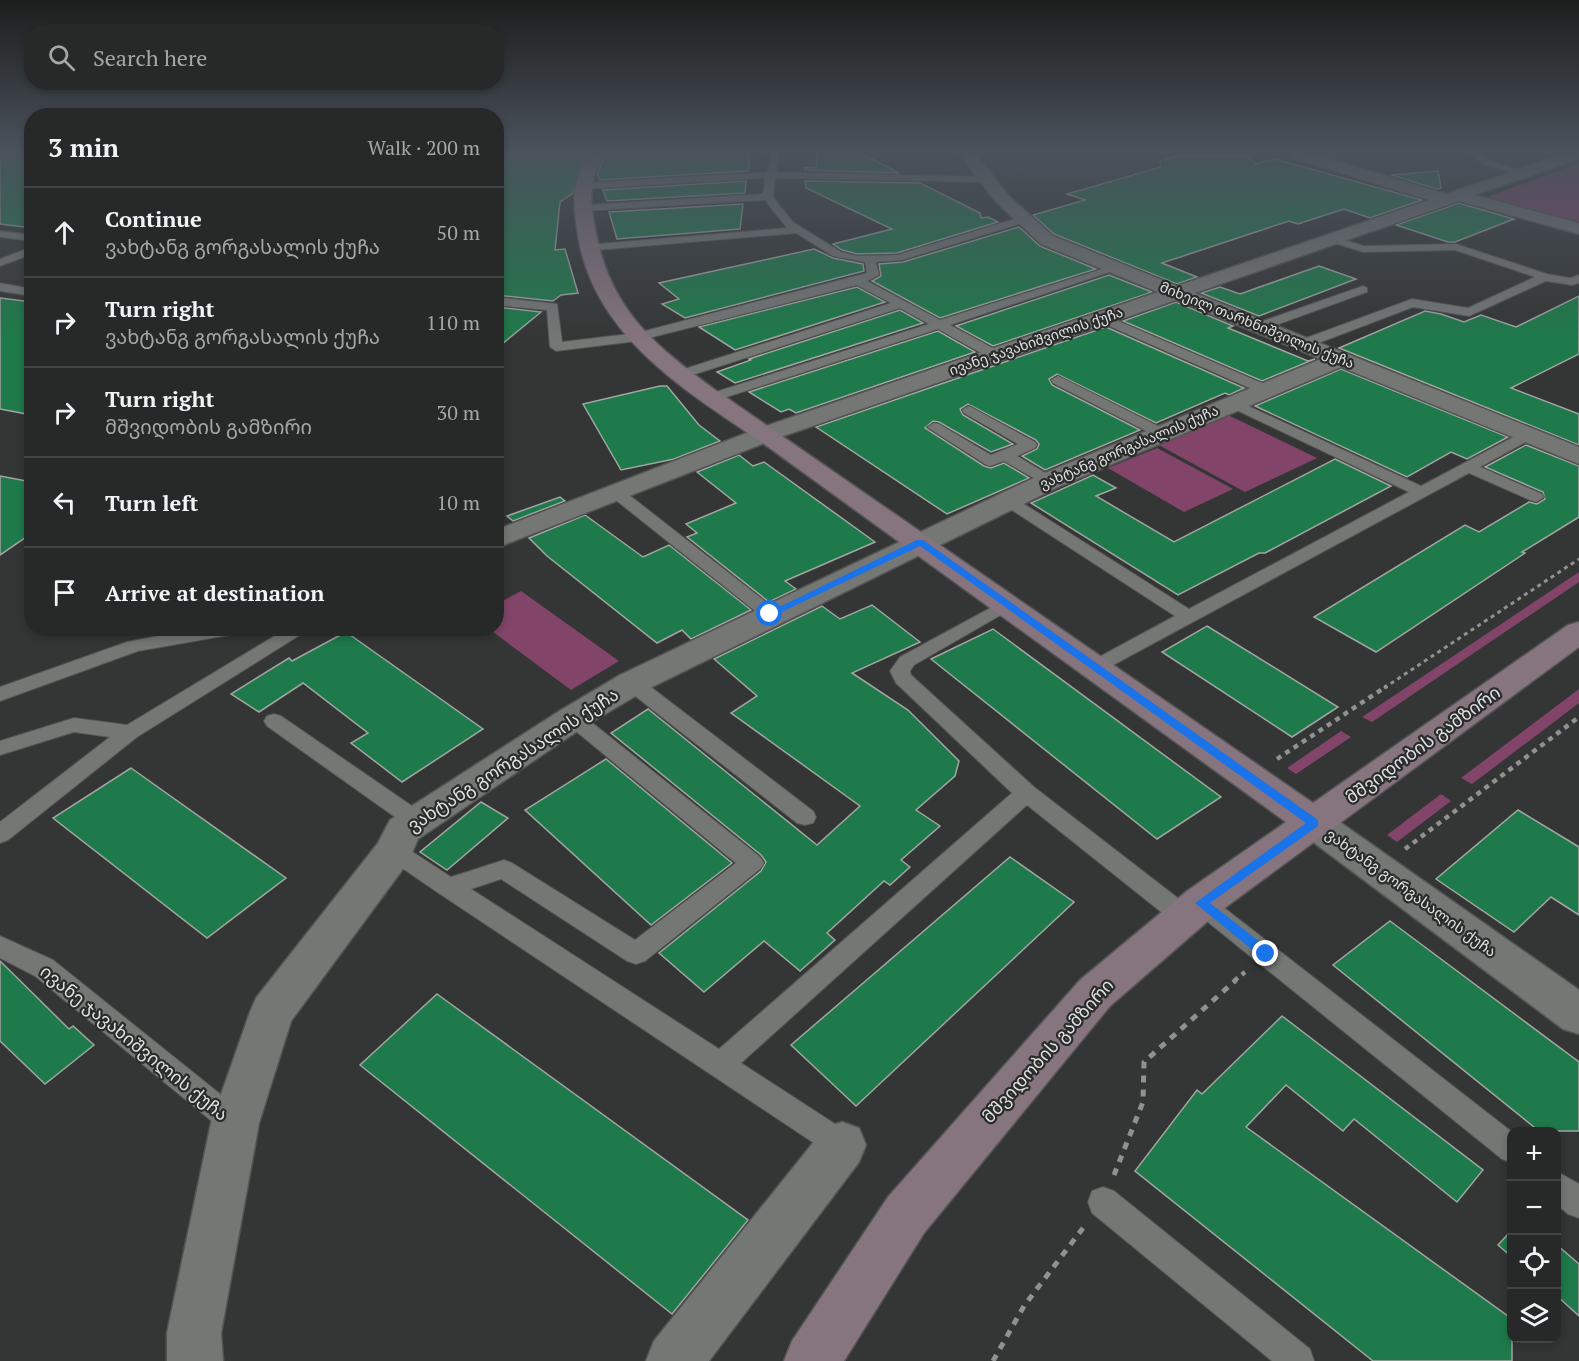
<!DOCTYPE html>
<html lang="en">
<head>
<meta charset="utf-8">
<style>
	:root { --surface:#272828; --page:#2f3030; --text:#f1f3f6; --muted:#a4a6a8; --line:#434445 }
	body { margin:0; font-family:"PT Serif","Noto Sans Georgian",serif; background:var(--page); color:var(--text) }
	.controls { position:absolute; right:18px; bottom:18px; display:grid; overflow:hidden; border-radius:12px; box-shadow:0 3px 9px #0003 }
	.controls button { width:54px; height:54px; display:grid; place-items:center; padding:0; border:0; border-bottom:2px solid var(--line); background:var(--surface); color:var(--text); font:30px sans-serif }
	.stop { position:absolute; width:18px; height:18px; margin:-14px; border:4px solid #1a73e8; border-radius:50%; background:#fff }
	.stop.end { background:#1a73e8; border-color:#fff; box-shadow:0 2px 6px #0008 }
	.list { margin:0; padding:0; list-style:none }
	h2 { display:flex; justify-content:space-between; align-items:center; height:78px; margin:0; padding:0 24px; font-size:26px }
	h2 small { font-size:20px; font-weight:400; color:var(--muted) }
	.list li { display:grid; grid-template-columns:39px 1fr auto; gap:18px; align-items:center; box-sizing:border-box; height:90px; padding:0 24px; border-top:2px solid var(--line) }
	.list b { display:block; font-size:22px; white-space:nowrap }
	.list p { margin:0; font-size:20px; white-space:nowrap; color:var(--muted) }
	.list em { font-size:20px; font-style:normal; color:var(--muted) }
	.icon { flex:none; width:33px; height:33px; fill:none; stroke:currentColor; stroke-width:2; stroke-linecap:round; stroke-linejoin:round }
	.map { position:relative; flex:none; width:1579px; height:1361px; overflow:hidden }
	.search { position:absolute; background:var(--surface); box-shadow:0 3px 9px #0003; left:24px; top:24px; width:480px; height:66px; display:flex; align-items:center; gap:15px; box-sizing:border-box; padding:0 21px; border-radius:24px; color:var(--muted); font-size:22px }
	.panel { position:absolute; background:var(--surface); box-shadow:0 3px 9px #0003; left:24px; top:108px; width:480px; height:528px; border-radius:24px }
	.map>svg:first-child { display:block }
	.green { fill:#824569 }
	.building { fill:#1e7a4a; stroke:#a2a5a2; stroke-width:1.5 }
	.lines { fill:none; stroke-linecap:round; stroke-linejoin:round }
	.lane-casing { stroke:#535453; stroke-width:2 }
	.street-casing { stroke:#535453; stroke-width:3 }
	.secondary-casing { stroke:#535453; stroke-width:3 }
	.path-far2 { stroke:#909190; stroke-width:3; stroke-dasharray:4 4; stroke-linecap:butt }
	.path-far1 { stroke:#909190; stroke-width:4.5; stroke-dasharray:5 5; stroke-linecap:butt }
	.path { stroke:#909190; stroke-width:5; stroke-dasharray:7 7; stroke-linecap:butt }
	.lane { fill:#757775; fill-rule:evenodd }
	.street { fill:#757775; fill-rule:evenodd }
	.secondary { fill:#86747e; fill-rule:evenodd }
	.route { fill:#1a73e8 }
	.labels { text-anchor:middle; stroke-width:4.5; stroke-linejoin:round; paint-order:stroke }
	.far-street-label { font-size:14px; fill:#dfe0df; stroke:#2a2c2b }
	.street-label { font-size:15px; fill:#dfe0df; stroke:#2a2c2b }
	.near-street-label { font-size:18px; fill:#dfe0df; stroke:#2a2c2b }
</style>
</head>
<body>
<div class="map">
<svg width="1579" height="1361" viewBox="0 0 1579 1361">
	<rect width="100%" height="100%" fill="#343635"/>
	<g class="green">
		<polygon points="1579,163 1579,225 1490,199 1490,196"/>
		<polygon points="1226,414 1317,458 1245,492 1155,443"/>
		<polygon points="1157,448 1233,489 1184,512 1108,468"/>
		<polygon points="1579,572 1579,582 1372,722 1362,717"/>
		<polygon points="521,591 619,661 571,690 489,629 496,628 497,604"/>
		<polygon points="1579,689 1579,703 1472,784 1461,778"/>
		<polygon points="1341,731 1351,737 1296,774 1287,768"/>
		<polygon points="1441,794 1451,801 1397,842 1387,835"/>
	</g>
	<g class="building">
		<polygon points="0,151 32,151 32,228 0,224"/>
		<polygon points="511,151 585,153 573,193 560,202 555,250 565,249 578,293 561,295 553,301 496,295 496,161"/>
		<polygon points="606,153 750,154 748,171 600,180 597,174"/>
		<polygon points="816,153 861,153 899,173 805,170 804,168 817,167"/>
		<polygon points="1182,155 1247,155 1256,164 1275,159 1422,200 1370,218 1344,209 1298,224 1289,221 1162,263 1197,277 1177,284 1054,234 1033,215 1085,200 1067,194 1161,167 1160,161"/>
		<polygon points="1438,171 1441,188 1437,189 1391,175"/>
		<polygon points="746,181 745,193 607,201 603,190"/>
		<polygon points="805,181 920,183 980,213 981,218 988,217 998,222 897,253 857,254 842,250 833,244 892,229 806,188"/>
		<polygon points="1459,203 1514,219 1455,242 1448,242 1396,225"/>
		<polygon points="743,204 740,229 617,239 609,212"/>
		<polygon points="1019,227 1040,246 1096,269 940,318 872,281 881,276 879,264 903,262"/>
		<polygon points="814,249 833,258 863,264 864,271 685,318 662,304 679,299 659,283"/>
		<polygon points="1319,266 1356,279 1259,316 1201,293 1220,287 1240,294"/>
		<polygon points="1109,275 1152,292 993,346 956,326"/>
		<polygon points="857,287 885,302 735,350 699,327"/>
		<polygon points="1579,296 1579,354 1511,388 1579,414 1579,445 1339,348 1425,311 1441,314 1464,322 1481,315 1516,327"/>
		<polygon points="0,298 32,302 32,415 0,409"/>
		<polygon points="1176,302 1233,326 1228,328 1308,361 1315,359 1262,381 1123,321"/>
		<polygon points="496,307 541,312 496,349"/>
		<polygon points="900,310 923,323 735,383 717,372 751,360 749,359"/>
		<polygon points="1106,327 1244,388 1229,395 1225,393 1156,423 1057,374 1049,379 1052,385 1140,430 1045,470 1022,456 1037,449 1039,444 1036,440 968,404 960,409 963,415 1013,444 991,452 939,422 933,421 925,428 984,466 991,468 1004,463 1029,478 947,514 816,427"/>
		<polygon points="938,331 975,352 796,413 789,409 781,412 749,392"/>
		<polygon points="1341,369 1508,437 1467,459 1451,452 1407,477 1255,406"/>
		<polygon points="660,386 667,386 699,425 720,441 674,459 621,470 583,404"/>
		<polygon points="1526,445 1579,466 1579,517 1522,552 1525,553 1376,652 1314,617 1465,525 1479,532 1529,502 1537,504 1545,499 1543,492 1485,467"/>
		<polygon points="739,455 753,466 764,462 875,542 785,581 796,589 769,602 687,537 697,533 686,524 736,503 697,472"/>
		<polygon points="1335,459 1391,486 1265,553 1259,553 1178,595 1031,503 1093,475 1116,488 1096,496 1174,542"/>
		<polygon points="0,476 32,482 32,533 0,555"/>
		<polygon points="560,497 565,501 513,521 507,516"/>
		<polygon points="585,515 643,557 669,545 751,610 691,639 682,630 657,643 547,556 529,538"/>
		<polygon points="872,605 920,642 852,673 908,710 959,761 955,776 916,810 940,826 901,860 910,867 890,885 884,881 827,933 835,940 800,971 764,941 704,992 659,953 761,871 766,862 761,855 611,733 648,709 817,845 860,806 731,713 757,696 714,659 822,606 840,619"/>
		<polygon points="1207,626 1338,707 1292,737 1162,652"/>
		<polygon points="993,629 1221,797 1157,839 931,659"/>
		<polygon points="346,632 483,729 402,782 351,743 368,733 303,683 259,712 231,694 289,658 292,661"/>
		<polygon points="606,759 732,863 651,925 525,810"/>
		<polygon points="131,768 286,878 207,938 53,818"/>
		<polygon points="481,802 508,818 447,870 420,852"/>
		<polygon points="1518,810 1579,847 1579,915 1551,897 1514,932 1436,879"/>
		<polygon points="1010,857 1074,902 856,1106 791,1045"/>
		<polygon points="1390,921 1579,1062 1579,1131 1539,1131 1333,965"/>
		<polygon points="0,961 69,1029 73,1026 94,1045 45,1084 0,1041"/>
		<polygon points="437,994 748,1220 672,1314 360,1065"/>
		<polygon points="1282,1016 1483,1170 1457,1202 1354,1119 1343,1131 1286,1085 1246,1127 1512,1319 1512,1361 1373,1361 1135,1171 1197,1090 1202,1094"/>
		<polygon points="1512,1230 1512,1257 1498,1245"/>
		<polygon points="1557,1245 1579,1264 1579,1316 1557,1296"/>
	</g>
	<g class="lines">
		<g class="lane-casing">
			<g id="lane">
				<polygon points="761,151 779,151 776,172 987,177 989,179 984,182 775,178 773,197 793,222 841,252 857,256 897,255 1018,218 1026,218 1026,222 902,260 876,262 879,275 867,281 940,320 1112,266 1120,266 1122,268 950,325 1000,352 1002,355 1000,358 990,358 938,329 711,402 704,398 706,395 929,324 900,308 680,379 673,375 675,372 891,303 857,285 637,341 556,351 550,347 547,310 496,305 496,297 557,304 562,342 637,333 867,273 865,262 833,256 796,233 586,251 581,248 586,245 787,228 765,200 584,211 579,208 584,205 763,194 765,178 584,189 579,186 584,183 767,172 771,155"/>
				<polygon points="1467,151 1477,151 1488,160 1530,173 1525,176 1482,164"/>
				<polygon points="0,231 32,235 32,241 0,237"/>
				<polygon points="1332,236 1364,246 1456,244 1547,274 1570,278 1579,275 1579,283 1572,285 1546,281 1469,316 1413,307 1308,347 1298,347 1297,344 1298,341 1412,299 1468,308 1535,277 1455,250 1363,252 1328,241 1328,237"/>
				<polygon points="32,247 32,254 0,266 0,259"/>
				<polygon points="0,283 32,289 32,296 0,291"/>
				<polygon points="1363,286 1367,288 1367,292 1265,329 1257,329 1255,326 1257,323"/>
				<polygon points="1102,314 1271,387 1273,390 1266,394 1261,393 1098,321 1096,318 1098,315"/>
				<polygon points="1058,376 1166,430 1168,433 1161,437 1156,436 1053,383 1051,380"/>
				<polygon points="1233,399 1421,486 1523,432 1533,432 1535,435 1533,438 1480,467 1542,494 1544,497 1536,502 1530,500 1469,473 1102,671 1095,673 1088,671 1085,667 1088,663 1175,616 1001,503 999,500 1001,497 1013,497 1189,609 1409,492 1228,406 1226,403"/>
				<polygon points="969,406 1035,442 1037,445 1035,448 1017,456 1054,478 1057,481 1054,484 1044,484 1004,461 990,466 985,464 927,427 934,423 939,424 991,455 1018,444 964,413 962,410"/>
				<polygon points="618,489 624,491 776,610 779,614 776,618 764,618 612,497 610,494 612,491"/>
				<polygon points="1007,599 1013,600 1016,604 1013,608 914,665 910,671 911,675 1034,787 1192,909 1189,903 1193,896 1201,893 1209,896 1512,1132 1512,1163 1502,1159 1193,910 1196,916 1193,923 1184,926 1175,923 1027,805 741,1063 852,1135 856,1145 852,1155 842,1159 832,1155 440,894 386,857 383,851 386,845 394,842 402,845 451,877 504,860 512,863 635,940 736,863 566,723 563,718 566,713 573,711 580,713 760,857 764,863 760,869 645,961 636,964 627,961 501,879 471,889 719,1049 1012,793 896,683 890,671 900,657"/>
				<polygon points="200,628 244,628 242,632 235,634 138,651 0,701 0,687 127,642"/>
				<polygon points="288,628 311,628 137,737 8,840 0,843 0,822 110,737 74,732 0,755 0,741 74,718 127,725"/>
				<polygon points="632,677 639,678 813,811 816,817 813,823 805,825 797,823 625,688 622,683 625,678"/>
				<polygon points="274,714 281,716 425,815 428,821 425,827 417,829 409,827 267,726 264,721 267,716"/>
				<polygon points="0,936 53,960 245,1114 249,1123 245,1132 235,1136 225,1132 35,976 0,958"/>
				<polygon points="1556,1171 1579,1184 1579,1218 1568,1214 1556,1204"/>
				<polygon points="1103,1187 1114,1191 1310,1349 1314,1361 1272,1361 1092,1213 1088,1202 1092,1191"/>
			</g>
		</g>
		<g class="street-casing">
			<g id="street">
				<polygon points="957,151 973,151 1008,195 1053,236 1177,286 1429,200 1293,158 1288,151 1304,151 1446,194 1573,151 1579,151 1579,159 1475,195 1579,223 1579,234 1459,201 1195,293 1579,447 1579,464 1341,367 1058,487 644,691 585,726 418,839 408,862 291,1021 259,1123 221,1333 223,1361 167,1361 167,1333 211,1123 250,1012 256,998 378,843 390,820 561,710 620,675 1040,475 1321,359 1176,300 775,439 496,548 496,530 757,429 1158,292 1041,244 996,202"/>
				<polygon points="1314,809 1327,813 1579,990 1579,1034 1563,1029 1301,833 1295,823 1301,813"/>
				<polygon points="842,1122 859,1128 866,1145 859,1162 709,1361 646,1361 654,1341 825,1128"/>
			</g>
		</g>
		<g class="secondary-casing">
			<path id="secondary" d="M588 151H604C600 163 594 174 592 186 590 201 593 218 596 232 610 309 654 345 714 389L1313 803 1568 625 1579 622V647L1215 915 1110 1006 924 1233 844 1361H784L792 1341 888 1197 1080 980 1187 891 1286 822 757 439C681 388 594 334 578 236 576 220 572 202 576 186 578 174 584 162 588 151Z"/>
		</g>
		<polyline class="path-far2" points="1384,688 1579,559"/>
		<g class="path-far1">
			<polyline points="1277,759 1387,686"/>
			<polyline points="1405,849 1579,717"/>
			<polyline points="1234,981 1245,972"/>
		</g>
		<g class="path">
			<polyline points="1114,1175 1143,1102 1144,1062 1236,980"/>
			<polyline points="993,1361 1024,1306 1083,1228"/>
		</g>
		<use href="#lane" class="lane"/>
		<use href="#street" class="street"/>
		<use href="#secondary" class="secondary"/>
	</g>
	<linearGradient id="sky" x2="0" y2="1"><stop stop-color="#1d1e1d"/><stop offset="0.44" stop-color="#4a525c"/><stop offset="1" stop-color="#4a525c" stop-opacity="0"/></linearGradient>
	<rect width="1579" height="342" fill="url(#sky)"/>
	<polygon class="route" points="917,540 923,540 1318,820 1318,826 1210,903 1270,950 1272,954 1270,957 1261,957 1195,903 1306,823 920,546 773,616 765,614"/>
	<g class="labels">
		<g class="far-street-label">
			<text transform="translate(1257 325) rotate(22)" y="5">მიხეილ თარხნიშვილის ქუჩა</text>
			<text transform="translate(1036 341) rotate(-19)" y="5">ივანე ჯავახიშვილის ქუჩა</text>
			<text transform="translate(1129 447) rotate(-23)" y="5">ვახტანგ გორგასალის ქუჩა</text>
		</g>
		<g class="street-label">
			<text transform="translate(1411 893) rotate(36)" y="5">ვახტანგ გორგასალის ქუჩა</text>
		</g>
		<g class="near-street-label">
			<text transform="translate(1423 745) rotate(-36)" y="6">მშვიდობის გამზირი</text>
			<text transform="translate(513 760) rotate(-33)" y="6">ვახტანგ გორგასალის ქუჩა</text>
			<text transform="translate(134 1043) rotate(39)" y="6">ივანე ჯავახიშვილის ქუჩა</text>
			<text transform="translate(1048 1051) rotate(-48)" y="6">მშვიდობის გამზირი</text>
		</g>
	</g>
</svg>
<div class="controls">
<button>+</button>
<button>−</button>
<button><svg class="icon" aria-label="locate" viewBox="0 0 24 24"><circle cx="12" cy="12" r="6"/><path d="M12 2v4M12 18v4M2 12h4M18 12h4"/></svg></button>
<button><svg class="icon" aria-label="layers" viewBox="0 0 24 24"><path d="M12 4l9 5-9 5-9-5zM3 14l9 5 9-5"/></svg></button>
</div>
<div class="stop" style="left:770px;top:614px"></div>
<div class="stop end" style="left:1266px;top:954px"></div>
<div class="search"><svg class="icon" aria-label="search" viewBox="0 0 24 24"><circle cx="10" cy="10" r="6"/><path d="M15 15l6 6"/></svg>Search here</div>
<section class="panel">
<h2>3 min<small>Walk · 200 m</small></h2>
<ul class="list">
<li><svg class="icon" aria-label="ahead" viewBox="0 0 24 24"><path d="M12 20V5M6 11l6-6 6 6"/></svg><div><b>Continue</b><p>ვახტანგ გორგასალის ქუჩა</p></div><em>50 m</em></li>
<li><svg class="icon" aria-label="right" viewBox="0 0 24 24"><path d="M7 20v-9h11M14 6l5 5-5 5"/></svg><div><b>Turn right</b><p>ვახტანგ გორგასალის ქუჩა</p></div><em>110 m</em></li>
<li><svg class="icon" aria-label="right" viewBox="0 0 24 24"><path d="M7 20v-9h11M14 6l5 5-5 5"/></svg><div><b>Turn right</b><p>მშვიდობის გამზირი</p></div><em>30 m</em></li>
<li><svg class="icon" aria-label="left" viewBox="0 0 24 24"><path d="M17 20v-9H6M10 6l-5 5 5 5"/></svg><div><b>Turn left</b></div><em>10 m</em></li>
<li><svg class="icon" aria-label="arrive" viewBox="0 0 24 24"><path d="M6 21V4h12l-3 4 3 4H6"/></svg><div><b>Arrive at destination</b></div></li>
</ul>
</section>
</div>
</body>
</html>
